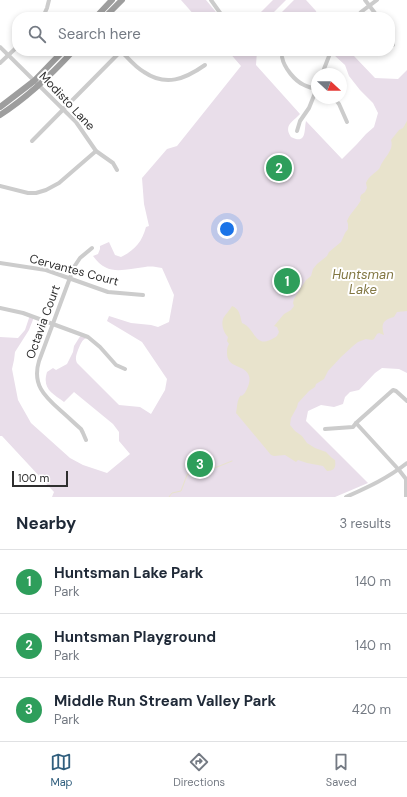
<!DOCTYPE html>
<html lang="en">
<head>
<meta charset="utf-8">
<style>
	:root { --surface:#fff; --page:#f6f6f7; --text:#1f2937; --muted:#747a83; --line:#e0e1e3; --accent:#305e7d }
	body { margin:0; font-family:"DM Sans",sans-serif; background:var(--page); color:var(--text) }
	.compass { position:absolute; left:311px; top:68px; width:36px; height:36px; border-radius:50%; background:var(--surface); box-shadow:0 2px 6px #0003; rotate:111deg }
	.scale { position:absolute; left:12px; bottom:10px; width:56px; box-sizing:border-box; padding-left:4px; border:2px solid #2f2f2f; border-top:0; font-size:11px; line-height:14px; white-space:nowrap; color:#2f2f2f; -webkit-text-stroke:3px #fff; paint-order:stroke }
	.you { position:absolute; left:227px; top:229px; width:14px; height:14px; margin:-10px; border:3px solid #fff; border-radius:50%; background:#1a73e8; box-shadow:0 0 0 6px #1a73e833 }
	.badge { display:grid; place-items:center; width:26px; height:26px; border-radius:50%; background:var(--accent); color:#fff; font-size:13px; font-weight:700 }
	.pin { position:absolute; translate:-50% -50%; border:2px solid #fff; box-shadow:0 1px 4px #0006 }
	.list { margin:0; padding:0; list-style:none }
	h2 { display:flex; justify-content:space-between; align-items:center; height:52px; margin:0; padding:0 16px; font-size:17px }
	h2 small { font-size:13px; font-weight:400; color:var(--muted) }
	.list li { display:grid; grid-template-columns:26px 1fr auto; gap:12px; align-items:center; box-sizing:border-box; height:64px; padding:0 16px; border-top:1px solid var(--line) }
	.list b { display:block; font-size:15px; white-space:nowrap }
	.list p { margin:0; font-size:13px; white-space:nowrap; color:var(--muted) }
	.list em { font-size:13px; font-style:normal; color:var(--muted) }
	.icon { flex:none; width:22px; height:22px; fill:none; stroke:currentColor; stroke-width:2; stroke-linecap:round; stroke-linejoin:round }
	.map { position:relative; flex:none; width:407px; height:497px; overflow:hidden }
	.search { position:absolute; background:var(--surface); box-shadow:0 2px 6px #0003; left:12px; right:12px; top:12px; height:44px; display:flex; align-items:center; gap:10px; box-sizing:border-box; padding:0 14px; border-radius:16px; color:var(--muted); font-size:15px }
	.sheet { height:244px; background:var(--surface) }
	nav { display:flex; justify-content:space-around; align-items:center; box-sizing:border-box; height:56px; border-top:1px solid var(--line); background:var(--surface); font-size:11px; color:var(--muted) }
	nav a { display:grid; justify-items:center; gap:2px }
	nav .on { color:var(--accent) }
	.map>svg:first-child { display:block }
	.green { fill:#e9deea }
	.water { fill:#e8e3cc }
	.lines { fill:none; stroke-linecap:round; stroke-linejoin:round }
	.stream { stroke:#e8e3cc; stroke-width:1 }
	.minor { stroke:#ccc; stroke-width:4 }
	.trunk { stroke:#9e9e9e; stroke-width:6 }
	.labels { text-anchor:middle; stroke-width:4; stroke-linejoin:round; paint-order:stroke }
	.street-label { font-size:12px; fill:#2f2f2f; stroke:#fff }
	.water-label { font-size:13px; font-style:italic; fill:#827742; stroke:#fff }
</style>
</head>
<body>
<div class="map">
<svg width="407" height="497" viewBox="0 0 407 497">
	<rect width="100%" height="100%" fill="#fff"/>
	<g class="green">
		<polygon points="181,0 206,0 220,17 196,17"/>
		<polygon points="273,0 286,0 269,17 256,17"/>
		<polygon points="294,0 306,0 316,11 318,17 277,17"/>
		<path d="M228 51H257L256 65 300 114C293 122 283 125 291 137 307 145 304 130 306 121L342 159 357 144 366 134 374 127 378 113 373 103 360 90 349 76 345 65 334 55 337 52 345 55 354 56 375 78 398 79 407 70V373L399 369 382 368 375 373 359 390 350 392 345 397 343 404 334 407 321 405 308 411 306 421 368 483 335 497H52L54 492 2 436H0V337L18 338 25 330 30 315 34 317 29 330 15 352 14 360 12 369 18 400 31 423 70 458 83 465 107 473 130 454 119 441V432L113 424 74 392 64 402C52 393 42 389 47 372L53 368 56 370 67 364 73 352 74 346 79 338 82 334 88 337C81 340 81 344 78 350 76 356 75 358 77 363L119 405 140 407 151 414 165 390 167 379 142 342 107 321 109 316 131 323 151 325 158 327 169 322 174 295 162 268C156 267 151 266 145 267 124 269 108 277 93 256L98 254 100 249V246L109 242 115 255 121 257C135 250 142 242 146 227L149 226 144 204 142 178 167 149 177 146 241 66Z"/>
	</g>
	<path class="water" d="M407 121V311L397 312 394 317C382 320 381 325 384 335L379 333 377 334 374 339 372 340 366 339 358 342 353 346 341 357 328 371 324 379 316 384 315 387 309 391 298 403 297 407 291 418 290 425 295 431 302 436 307 443 315 448 326 452 332 458 335 460C336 467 335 471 327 471L323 466 307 463 298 460 296 462 285 455 274 456 271 455 236 413C237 409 237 402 239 398 242 393 240 398 244 394 247 390 251 381 249 376 245 364 227 369 227 353 227 350 227 347 229 344L227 341 228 337C224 333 221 325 223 319 224 316 230 310 232 306 240 309 240 316 242 323 257 329 254 352 277 336L279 332 277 327 274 326 284 314 291 310 294 306 293 303 294 299 306 280 311 276 313 269 317 264 327 256 329 252 341 242 345 233 348 229V224L347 221C350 213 357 208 361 200L360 198 361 195 365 192 367 188 366 183C369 176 374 174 379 169 381 166 380 166 382 163 386 156 394 149 391 140L399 130 403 128Z"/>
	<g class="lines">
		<polyline class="stream" points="169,497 172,493 181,491 187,475 195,471 217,467 232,461"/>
		<g class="minor">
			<polyline points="211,0 223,17"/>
			<polyline points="365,0 378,17"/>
			<polyline points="43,17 47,8 49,0"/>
			<polyline points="158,17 160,16"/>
			<polyline points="357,17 361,12 377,0"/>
			<polyline points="390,35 393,45"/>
			<polyline points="0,47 76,122 96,151 113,163 117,170"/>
			<path d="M121 51C128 58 135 67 144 72 166 87 185 79 205 65"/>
			<path d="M282 57C284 68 295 81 304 85 308 87 313 88 317 90"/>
			<polyline points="0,63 17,47"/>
			<polyline points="322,74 331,51"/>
			<polyline points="334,98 339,104 347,122"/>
			<polyline points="297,131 300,121 309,108 317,88"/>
			<polyline points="32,141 121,51"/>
			<polyline points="0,186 28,193 36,193 46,190 59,183 96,151"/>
			<polyline points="0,263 46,270 108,292 143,295"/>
			<polyline points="0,308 23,313 88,337 100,347 116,365 125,369"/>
			<polyline points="356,423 393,390 396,391 407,401"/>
			<polyline points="325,429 353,427 356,423 399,470 406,479 406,497"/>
			<path d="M86 440 83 433 81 429C74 423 67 416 60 410 44 396 32 384 39 361L74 267 80 258 92 248"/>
			<path d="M346 497C368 487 388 478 407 463"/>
		</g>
		<g class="trunk">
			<polyline points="96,17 112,0"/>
			<polyline points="105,17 122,0"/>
			<polyline points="0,107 34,81 63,51"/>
			<path d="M0 115C28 97 51 75 73 51"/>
		</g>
	</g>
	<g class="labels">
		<g class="street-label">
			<text transform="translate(67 101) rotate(47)" y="4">Modisto Lane</text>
			<text transform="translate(74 270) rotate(15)" y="4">Cervantes Court</text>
			<text transform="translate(43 322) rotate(-70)" y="4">Octavia Court</text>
		</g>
		<g class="water-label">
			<text x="363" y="279">Huntsman<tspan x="363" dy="15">Lake</tspan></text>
		</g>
	</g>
</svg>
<svg class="compass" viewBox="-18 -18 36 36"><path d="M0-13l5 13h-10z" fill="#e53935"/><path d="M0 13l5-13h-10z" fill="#747a83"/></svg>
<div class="scale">100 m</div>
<div class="you"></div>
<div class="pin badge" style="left:287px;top:281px;background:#2e9e5b">1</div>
<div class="pin badge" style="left:279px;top:168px;background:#2e9e5b">2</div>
<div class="pin badge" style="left:200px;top:464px;background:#2e9e5b">3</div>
<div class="search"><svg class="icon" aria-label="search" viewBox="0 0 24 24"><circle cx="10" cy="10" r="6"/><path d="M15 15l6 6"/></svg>Search here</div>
</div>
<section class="sheet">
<h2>Nearby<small>3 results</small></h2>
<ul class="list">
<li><span class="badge" style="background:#2e9e5b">1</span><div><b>Huntsman Lake Park</b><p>Park</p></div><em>140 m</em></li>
<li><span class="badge" style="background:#2e9e5b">2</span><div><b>Huntsman Playground</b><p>Park</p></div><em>140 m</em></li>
<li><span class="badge" style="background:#2e9e5b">3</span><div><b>Middle Run Stream Valley Park</b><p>Park</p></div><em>420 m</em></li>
</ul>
</section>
<nav>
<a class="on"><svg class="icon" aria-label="map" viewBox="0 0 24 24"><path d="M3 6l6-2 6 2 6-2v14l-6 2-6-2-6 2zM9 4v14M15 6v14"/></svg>Map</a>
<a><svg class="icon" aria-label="directions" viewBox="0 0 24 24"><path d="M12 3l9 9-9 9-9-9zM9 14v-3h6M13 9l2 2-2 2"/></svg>Directions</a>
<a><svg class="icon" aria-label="saved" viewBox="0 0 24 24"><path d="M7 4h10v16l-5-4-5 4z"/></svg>Saved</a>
</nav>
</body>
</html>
